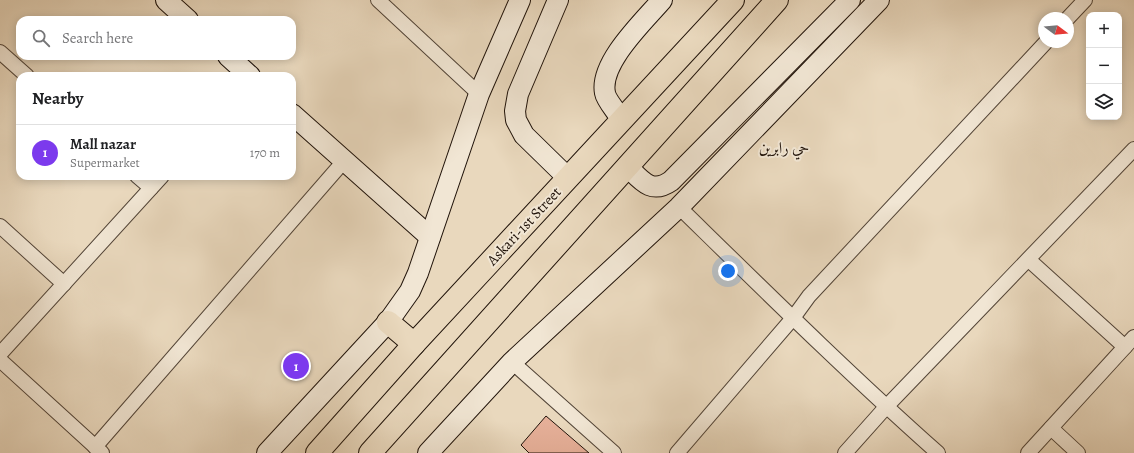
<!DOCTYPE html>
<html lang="en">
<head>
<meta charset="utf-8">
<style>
	:root { --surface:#fff; --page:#f2f2f2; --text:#202124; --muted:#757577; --line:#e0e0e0; --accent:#7c3aed }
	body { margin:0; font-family:Alegreya,Amiri,serif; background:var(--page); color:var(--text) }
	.controls { position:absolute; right:12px; top:12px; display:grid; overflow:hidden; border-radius:8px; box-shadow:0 2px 10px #0003 }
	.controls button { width:36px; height:36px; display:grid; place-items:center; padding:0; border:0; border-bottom:1px solid var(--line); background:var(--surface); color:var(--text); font:20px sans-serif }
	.compass { position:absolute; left:1038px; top:12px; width:36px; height:36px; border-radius:50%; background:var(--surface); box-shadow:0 2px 10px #0003; rotate:106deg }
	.you { position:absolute; left:728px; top:271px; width:14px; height:14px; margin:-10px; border:3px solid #fff; border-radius:50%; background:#1a73e8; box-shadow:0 0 0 6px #1a73e833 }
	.badge { display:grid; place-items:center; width:26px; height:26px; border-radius:50%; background:var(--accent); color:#fff; font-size:13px; font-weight:700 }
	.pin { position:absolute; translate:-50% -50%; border:2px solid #fff; box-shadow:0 1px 4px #0006 }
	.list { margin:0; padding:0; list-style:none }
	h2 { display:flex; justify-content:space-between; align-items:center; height:52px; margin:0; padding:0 16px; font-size:17px }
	h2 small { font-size:13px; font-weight:400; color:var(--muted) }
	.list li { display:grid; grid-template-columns:26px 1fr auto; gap:12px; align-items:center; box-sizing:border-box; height:56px; padding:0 16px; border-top:1px solid var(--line) }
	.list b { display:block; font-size:15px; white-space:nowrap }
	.list p { margin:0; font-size:13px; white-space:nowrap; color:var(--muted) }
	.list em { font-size:13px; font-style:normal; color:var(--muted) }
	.icon { flex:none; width:22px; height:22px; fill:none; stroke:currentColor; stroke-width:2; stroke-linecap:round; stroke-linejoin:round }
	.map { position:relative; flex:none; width:1134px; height:453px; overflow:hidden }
	.search { position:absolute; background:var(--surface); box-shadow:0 2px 10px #0003; left:16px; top:16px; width:280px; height:44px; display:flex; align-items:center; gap:10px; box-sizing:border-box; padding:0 14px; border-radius:12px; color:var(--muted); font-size:15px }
	.panel { position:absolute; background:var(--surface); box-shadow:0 2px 10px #0003; left:16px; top:72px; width:280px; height:108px; border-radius:12px }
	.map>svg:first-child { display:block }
	.building { fill:#e5af98; stroke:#20130a }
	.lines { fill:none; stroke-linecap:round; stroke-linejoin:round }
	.street-casing { stroke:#524437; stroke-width:16 }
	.secondary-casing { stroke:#20130a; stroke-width:22 }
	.primary-casing { stroke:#20130a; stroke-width:24 }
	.street { stroke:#f1e6d4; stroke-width:14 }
	.secondary { stroke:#f1e6d4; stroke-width:20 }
	.primary { stroke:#e9d8bd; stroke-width:22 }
	.labels { text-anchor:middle; stroke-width:4; stroke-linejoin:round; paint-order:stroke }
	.street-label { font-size:15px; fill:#20130a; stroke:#f1e6d4 }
	.neighbourhood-label { font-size:16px; fill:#20130a; stroke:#f1e6d4 }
</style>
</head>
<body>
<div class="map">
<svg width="1134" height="453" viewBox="0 0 1134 453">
	<rect width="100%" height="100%" fill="#e9d8bd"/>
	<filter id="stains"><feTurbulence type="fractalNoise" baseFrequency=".005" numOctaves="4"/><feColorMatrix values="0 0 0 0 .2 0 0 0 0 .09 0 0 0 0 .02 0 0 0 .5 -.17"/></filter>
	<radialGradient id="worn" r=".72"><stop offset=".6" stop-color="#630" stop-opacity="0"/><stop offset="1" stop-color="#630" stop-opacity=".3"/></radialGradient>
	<polygon class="building" points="546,416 589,453 529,453 521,445"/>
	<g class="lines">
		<g class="street-casing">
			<g id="street">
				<polyline points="378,0 479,94"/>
				<polyline points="1068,18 1085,0"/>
				<polyline points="0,52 27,76"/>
				<polyline points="137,176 151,188"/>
				<path d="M679 207C764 290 849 374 938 453"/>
				<polyline points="0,226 64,284"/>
				<polyline points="1029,260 1125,347"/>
				<polyline points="0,354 162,176"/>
				<polyline points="0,360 102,453"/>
				<polyline points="512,362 614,453"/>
				<polyline points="1051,428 1078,453"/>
				<polyline points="95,447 344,161"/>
				<polyline points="677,453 793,318 809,296 1046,42"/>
				<polyline points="845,453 886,407 1134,149"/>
				<polyline points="1028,453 1134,337"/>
			</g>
		</g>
		<g class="secondary-casing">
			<g id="secondary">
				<polyline points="166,0 188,20"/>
				<polyline points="558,0 518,94 515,111 516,120 524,135 568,178"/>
				<polyline points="228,56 250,76"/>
				<polyline points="292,114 430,237"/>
				<path d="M621 119C617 112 606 100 605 93 599 63 644 21 662 0"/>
				<path d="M627 166C641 180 651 195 671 181L850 0"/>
				<polyline points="267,453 388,322 410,291 418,273 479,94 520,0"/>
				<polyline points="428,453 512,362 679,207 879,0"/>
			</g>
		</g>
		<g class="primary-casing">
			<g id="primary">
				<polyline points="388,322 414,344"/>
				<polyline points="317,453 414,344 733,0"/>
				<polyline points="370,453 777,0"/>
			</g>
		</g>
		<use href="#street" class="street"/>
		<use href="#secondary" class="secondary"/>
		<use href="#primary" class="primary"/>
	</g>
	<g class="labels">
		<g class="street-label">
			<text transform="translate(524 226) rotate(-47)" y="5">Askari-1st Street</text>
		</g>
		<g class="neighbourhood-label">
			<text x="784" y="153">حي رابرين</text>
		</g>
	</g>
	<rect width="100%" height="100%" filter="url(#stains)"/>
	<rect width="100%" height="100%" fill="url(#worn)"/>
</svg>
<div class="controls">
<button>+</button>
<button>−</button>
<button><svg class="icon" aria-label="layers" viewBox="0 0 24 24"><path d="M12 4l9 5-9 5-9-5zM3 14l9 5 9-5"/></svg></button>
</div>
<svg class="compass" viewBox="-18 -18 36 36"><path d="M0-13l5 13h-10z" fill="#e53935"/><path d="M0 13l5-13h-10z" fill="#757577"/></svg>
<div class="you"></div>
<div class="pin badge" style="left:296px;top:366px">1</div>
<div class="search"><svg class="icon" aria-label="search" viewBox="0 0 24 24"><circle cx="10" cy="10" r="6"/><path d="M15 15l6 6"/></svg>Search here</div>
<section class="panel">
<h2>Nearby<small></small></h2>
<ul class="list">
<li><span class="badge">1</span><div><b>Mall nazar</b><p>Supermarket</p></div><em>170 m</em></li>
</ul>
</section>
</div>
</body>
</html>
